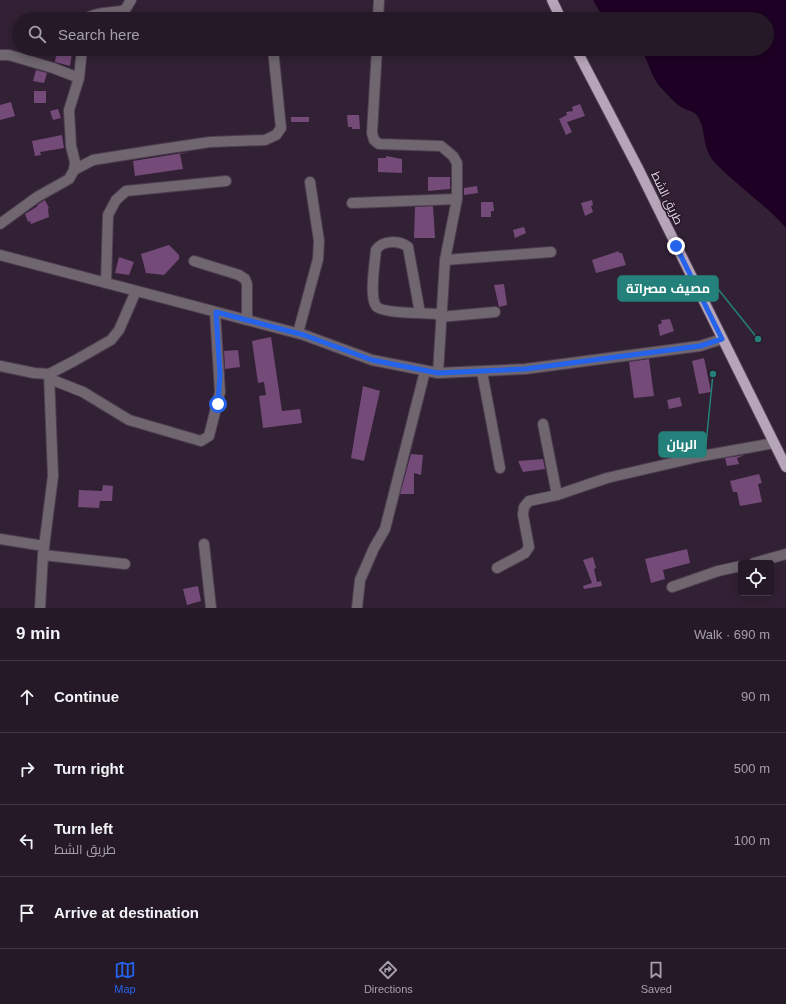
<!DOCTYPE html>
<html lang="en">
<head>
<meta charset="utf-8">
<style>
	:root { --surface:#261927; --page:#2e222f; --text:#f1f3f6; --muted:#a4a0a7; --line:#423844; --accent:#2563eb }
	body { margin:0; font-family:Helvetica,Cairo,sans-serif; background:var(--page); color:var(--text) }
	.controls { position:absolute; right:12px; bottom:12px; display:grid; overflow:hidden; border-radius:4px; box-shadow:0 2px 10px #0003 }
	.controls button { width:36px; height:36px; display:grid; place-items:center; padding:0; border:0; border-bottom:1px solid var(--line); background:var(--surface); color:var(--text); font:20px sans-serif }
	.stop { position:absolute; width:12px; height:12px; margin:-9px; border:3px solid #2563eb; border-radius:50%; background:#fff }
	.stop.end { background:#2563eb; border-color:#fff; box-shadow:0 1px 4px #0008 }
	.list { margin:0; padding:0; list-style:none }
	h2 { display:flex; justify-content:space-between; align-items:center; height:52px; margin:0; padding:0 16px; font-size:17px }
	h2 small { font-size:13px; font-weight:400; color:var(--muted) }
	.list li { display:grid; grid-template-columns:26px 1fr auto; gap:12px; align-items:center; box-sizing:border-box; height:72px; padding:0 16px; border-top:1px solid var(--line) }
	.list b { display:block; font-size:15px; white-space:nowrap }
	.list p { margin:0; font-size:13px; white-space:nowrap; color:var(--muted) }
	.list em { font-size:13px; font-style:normal; color:var(--muted) }
	.icon { flex:none; width:22px; height:22px; fill:none; stroke:currentColor; stroke-width:2; stroke-linecap:round; stroke-linejoin:round }
	.map { position:relative; flex:none; width:786px; height:608px; overflow:hidden }
	.search { position:absolute; background:var(--surface); box-shadow:0 2px 10px #0003; left:12px; right:12px; top:12px; height:44px; display:flex; align-items:center; gap:10px; box-sizing:border-box; padding:0 14px; border-radius:22px; color:var(--muted); font-size:15px }
	.sheet { height:340px; background:var(--surface) }
	nav { display:flex; justify-content:space-around; align-items:center; box-sizing:border-box; height:56px; border-top:1px solid var(--line); background:var(--surface); font-size:11px; color:var(--muted) }
	nav a { display:grid; justify-items:center; gap:2px }
	nav .on { color:var(--accent) }
	.map>svg:first-child { display:block }
	.water { fill:#1e0024 }
	.building { fill:#744a79 }
	.lines { fill:none; stroke-linecap:round; stroke-linejoin:round }
	.minor-casing { stroke:#4e3e50; stroke-width:12 }
	.major-casing { stroke:#4e3e50; stroke-width:12 }
	.minor { stroke:#6f6670; stroke-width:10 }
	.major { stroke:#b6a4b8; stroke-width:10 }
	.route { stroke:#2563eb; stroke-width:5 }
	.labels { text-anchor:middle; stroke-width:3; stroke-linejoin:round; paint-order:stroke }
	.street-label { font-size:12px; fill:#e3d8e4; stroke:#28172a }
	.leader { fill:none; stroke:#24807a; stroke-width:1.5 }
	.callout-dot { fill:#24807a; stroke:#28172a; stroke-width:1.5 }
	.callout { fill:#24807a; stroke:#24807a; stroke-width:1.5 }
	.callout-label { font-size:13px; text-anchor:middle; font-weight:bold; fill:#fff }
</style>
</head>
<body>
<div class="map">
<svg width="786" height="608" viewBox="0 0 786 608">
	<rect width="100%" height="100%" fill="#322134"/>
	<path class="water" d="M593 0H786V228C766 205 740 188 718 166 699 147 708 133 698 117 695 112 690 111 685 109 677 106 668 95 662 89 651 78 649 62 641 49H767V19H607L600 12Z"/>
	<g class="building">
		<polygon points="57,49 67,49 66,53 72,53 70,66 55,62"/>
		<polygon points="36,70 47,73 44,83 33,81"/>
		<rect x="34" y="91" width="12" height="12"/>
		<polygon points="11,102 15,116 0,120 0,105"/>
		<polygon points="580,104 585,116 567,122 572,132 566,135 559,119 567,115 566,112 573,111 572,107"/>
		<polygon points="58,109 61,118 53,120 50,111"/>
		<polygon points="347,115 359,115 360,129 352,129 352,127 348,127"/>
		<rect x="291" y="117" width="18" height="5"/>
		<polygon points="62,135 64,148 40,152 41,155 35,156 32,141"/>
		<polygon points="189,152 180,154 183,169 135,176 133,161"/>
		<polygon points="386,156 402,159 402,173 378,172 378,158 386,158"/>
		<polygon points="428,177 450,177 450,189 428,191"/>
		<polygon points="477,186 478,193 464,195 464,188"/>
		<polygon points="45,200 49,208 48,209 49,217 31,224 30,221 28,222 25,214 38,206 37,205"/>
		<polygon points="592,200 593,205 591,206 593,212 585,216 581,203"/>
		<polygon points="481,202 493,202 494,211 491,211 491,217 481,217"/>
		<polygon points="433,206 435,238 414,238 415,207"/>
		<polygon points="524,227 526,233 515,238 513,230"/>
		<polygon points="169,245 179,255 179,259 164,275 146,273 141,254"/>
		<polygon points="619,251 619,253 622,253 626,265 596,273 592,260"/>
		<polygon points="119,257 134,262 129,275 115,273"/>
		<polygon points="504,284 507,305 499,307 494,285"/>
		<polygon points="670,319 674,331 660,336 658,325 662,323 661,320"/>
		<polygon points="271,337 282,411 300,409 302,423 263,428 259,396 266,395 264,382 258,383 252,341"/>
		<polygon points="238,350 240,367 225,369 224,351"/>
		<polygon points="704,358 711,392 699,394 692,361"/>
		<polygon points="649,359 654,396 634,398 629,362"/>
		<polygon points="363,386 380,391 364,461 351,458"/>
		<polygon points="680,397 682,406 669,409 667,400"/>
		<polygon points="411,454 423,455 421,475 414,473 414,494 400,494"/>
		<polygon points="745,455 737,458 739,464 727,466 725,458"/>
		<polygon points="543,459 545,469 523,472 518,461"/>
		<polygon points="759,474 762,483 758,484 762,502 740,506 737,492 733,492 730,481"/>
		<polygon points="103,485 113,486 112,501 100,501 99,508 78,507 79,490 102,491"/>
		<polygon points="687,549 690,563 663,570 665,579 651,583 645,559"/>
		<polygon points="593,557 596,568 594,569 597,582 601,581 602,586 584,589 583,586 592,583 583,560"/>
		<polygon points="198,586 201,601 187,605 183,589"/>
	</g>
	<g class="lines">
		<g class="minor-casing">
			<g id="minor">
				<path d="M86 19C93 12 114 13 125 10L131 0"/>
				<polyline points="378,19 379,0"/>
				<polyline points="377,49 372,133 374,140 379,144 441,146 453,156 457,163 457,199 445,260 438,373"/>
				<polyline points="0,55 9,55 53,68 79,78 69,110 71,146 75,162 74,170 69,179 37,197 0,224"/>
				<polyline points="79,78 82,49"/>
				<polyline points="74,170 93,160 156,150 210,142 265,140 276,135 281,128 273,49"/>
				<polyline points="352,203 457,199"/>
				<polyline points="0,255 304,335 372,360 438,373 525,369 700,346 722,339"/>
				<polyline points="445,260 551,252"/>
				<polyline points="194,261 239,275 245,279 247,284 247,320"/>
				<polyline points="106,283 108,215 116,200 126,191 226,181"/>
				<path d="M420 313 408 247C399 240 382 240 376 250 375 262 369 296 376 306 382 314 429 313 440 314"/>
				<polyline points="440,317 495,312"/>
				<polyline points="298,333 318,259 319,241 310,182"/>
				<polyline points="0,366 34,373 49,374 74,361 111,340 119,330 136,291"/>
				<polyline points="482,372 500,468"/>
				<polyline points="50,379 83,392 129,420 201,441 209,436 220,392 215,312"/>
				<polyline points="543,424 557,495"/>
				<polyline points="0,539 44,546"/>
				<polyline points="204,544 211,608"/>
				<polyline points="43,555 125,564"/>
				<polyline points="754,563 786,554"/>
				<polyline points="497,568 525,553 529,547 523,515 524,507 529,501 557,495 607,478 702,456 774,443"/>
				<polyline points="672,587 718,571 741,566"/>
				<polyline points="40,608 43,555 53,476 49,374"/>
				<polyline points="357,608 360,580 374,548 385,529 425,371"/>
			</g>
		</g>
		<g class="major-casing">
			<g id="major">
				<polyline points="552,0 561,19"/>
				<polyline points="576,49 638,168 786,467"/>
			</g>
		</g>
		<use href="#minor" class="minor"/>
		<use href="#major" class="major"/>
	</g>
	<g class="lines">
		<polyline class="route" points="218,404 220,375 216,312 304,335 372,360 438,373 525,369 700,346 722,339 676,246"/>
	</g>
	<g class="labels">
		<g class="street-label">
			<text transform="translate(667 198) rotate(64)" y="4">طريق الشط</text>
		</g>
	</g>
	<path class="leader" d="M758 339L718 289M713 374L706 444"/>
	<g class="callout-dot">
		<circle cx="758" cy="339" r="4"/>
		<circle cx="713" cy="374" r="4"/>
	</g>
	<g class="callout">
		<rect x="618" y="276" width="100" height="25" rx="4"/>
		<rect x="659" y="432" width="47" height="25" rx="4"/>
	</g>
	<g class="callout-label">
		<text x="668" y="293">مصيف مصراتة</text>
		<text x="682" y="449">الربان</text>
	</g>
</svg>
<div class="controls">
<button><svg class="icon" aria-label="locate" viewBox="0 0 24 24"><circle cx="12" cy="12" r="6"/><path d="M12 2v4M12 18v4M2 12h4M18 12h4"/></svg></button>
</div>
<div class="stop" style="left:218px;top:404px"></div>
<div class="stop end" style="left:676px;top:246px"></div>
<div class="search"><svg class="icon" aria-label="search" viewBox="0 0 24 24"><circle cx="10" cy="10" r="6"/><path d="M15 15l6 6"/></svg>Search here</div>
</div>
<section class="sheet">
<h2>9 min<small>Walk · 690 m</small></h2>
<ul class="list">
<li><svg class="icon" aria-label="ahead" viewBox="0 0 24 24"><path d="M12 20V5M6 11l6-6 6 6"/></svg><div><b>Continue</b></div><em>90 m</em></li>
<li><svg class="icon" aria-label="right" viewBox="0 0 24 24"><path d="M7 20v-9h11M14 6l5 5-5 5"/></svg><div><b>Turn right</b></div><em>500 m</em></li>
<li><svg class="icon" aria-label="left" viewBox="0 0 24 24"><path d="M17 20v-9H6M10 6l-5 5 5 5"/></svg><div><b>Turn left</b><p>طريق الشط</p></div><em>100 m</em></li>
<li><svg class="icon" aria-label="arrive" viewBox="0 0 24 24"><path d="M6 21V4h12l-3 4 3 4H6"/></svg><div><b>Arrive at destination</b></div></li>
</ul>
</section>
<nav>
<a class="on"><svg class="icon" aria-label="map" viewBox="0 0 24 24"><path d="M3 6l6-2 6 2 6-2v14l-6 2-6-2-6 2zM9 4v14M15 6v14"/></svg>Map</a>
<a><svg class="icon" aria-label="directions" viewBox="0 0 24 24"><path d="M12 3l9 9-9 9-9-9zM9 14v-3h6M13 9l2 2-2 2"/></svg>Directions</a>
<a><svg class="icon" aria-label="saved" viewBox="0 0 24 24"><path d="M7 4h10v16l-5-4-5 4z"/></svg>Saved</a>
</nav>
</body>
</html>
